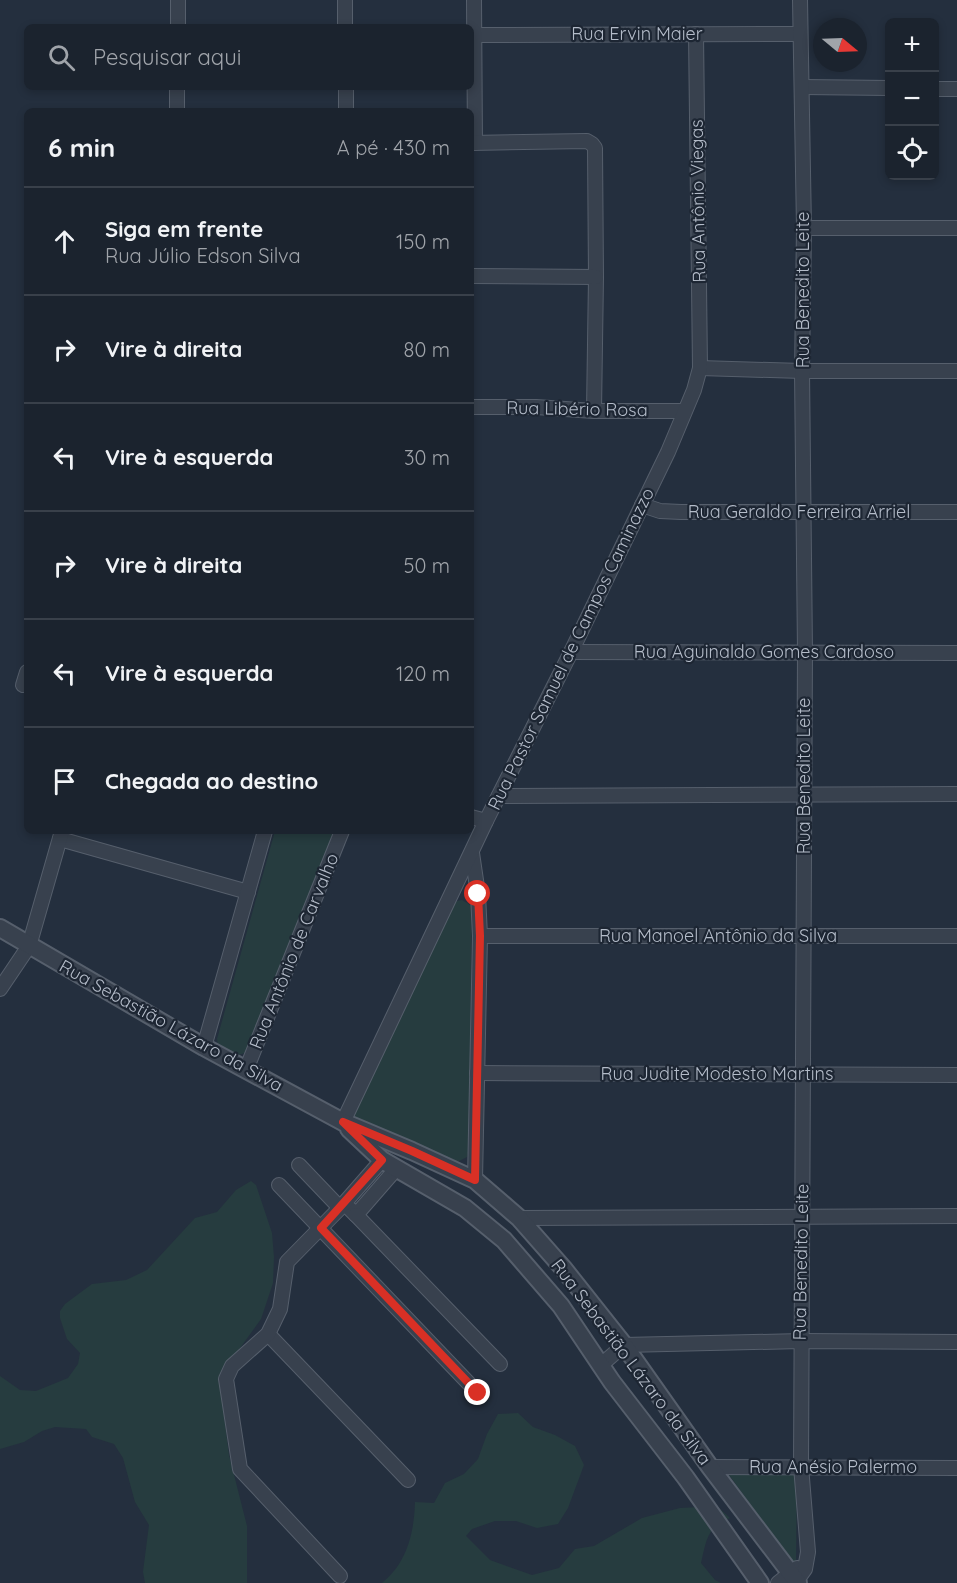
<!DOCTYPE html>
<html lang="pt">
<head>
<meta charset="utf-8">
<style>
	:root { --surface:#1b232e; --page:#282f3a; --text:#f1f3f6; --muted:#a0a4aa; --line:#39404a }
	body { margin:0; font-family:Quicksand,sans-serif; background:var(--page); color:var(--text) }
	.controls { position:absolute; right:18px; top:18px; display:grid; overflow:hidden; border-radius:9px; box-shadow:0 3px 9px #0003 }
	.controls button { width:54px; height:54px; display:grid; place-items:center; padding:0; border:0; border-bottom:2px solid var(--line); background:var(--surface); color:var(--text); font:30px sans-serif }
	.compass { position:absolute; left:813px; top:18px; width:54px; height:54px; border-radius:50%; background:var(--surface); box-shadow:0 3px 9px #0003; rotate:109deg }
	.stop { position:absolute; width:18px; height:18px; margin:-14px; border:4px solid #d93025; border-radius:50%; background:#fff }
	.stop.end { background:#d93025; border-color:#fff; box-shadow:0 2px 6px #0008 }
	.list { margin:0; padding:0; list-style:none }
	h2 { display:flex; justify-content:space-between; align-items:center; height:78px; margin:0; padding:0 24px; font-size:26px }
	h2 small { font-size:20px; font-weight:400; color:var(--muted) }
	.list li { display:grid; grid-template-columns:39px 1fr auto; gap:18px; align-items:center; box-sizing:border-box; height:108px; padding:0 24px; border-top:2px solid var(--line) }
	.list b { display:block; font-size:22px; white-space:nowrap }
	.list p { margin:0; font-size:20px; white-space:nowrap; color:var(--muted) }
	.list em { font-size:20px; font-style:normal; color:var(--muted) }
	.icon { flex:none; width:33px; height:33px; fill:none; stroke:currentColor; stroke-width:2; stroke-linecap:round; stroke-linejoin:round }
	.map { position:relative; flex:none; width:957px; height:1583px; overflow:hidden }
	.search { position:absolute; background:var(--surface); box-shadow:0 3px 9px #0003; left:24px; top:24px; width:450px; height:66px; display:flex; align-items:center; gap:15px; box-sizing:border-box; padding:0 21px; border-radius:9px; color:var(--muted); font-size:22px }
	.panel { position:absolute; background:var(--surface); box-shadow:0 3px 9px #0003; left:24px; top:108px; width:450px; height:726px; border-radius:9px }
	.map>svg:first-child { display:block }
	.green { fill:#263c3f }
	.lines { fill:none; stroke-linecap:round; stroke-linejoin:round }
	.minor-casing { stroke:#565f6c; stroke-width:16 }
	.tertiary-casing { stroke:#565f6c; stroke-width:20 }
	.minor { stroke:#38414e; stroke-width:14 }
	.tertiary { stroke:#38414e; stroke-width:16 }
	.route { stroke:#d93025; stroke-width:8 }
	.labels { text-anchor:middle; stroke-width:4.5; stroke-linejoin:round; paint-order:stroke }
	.street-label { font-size:18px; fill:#b4bcc9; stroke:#1d2633 }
</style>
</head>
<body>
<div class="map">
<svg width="957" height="1583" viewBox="0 0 957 1583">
	<rect width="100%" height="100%" fill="#242f3e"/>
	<g class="green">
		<path d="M275 831H336L246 1052C236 1059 227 1051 218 1046L217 1039Z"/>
		<polygon points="462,900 472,906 469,1150 467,1157 457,1162 357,1121 355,1118 354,1111 452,905 457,901"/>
		<polygon points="251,1181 256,1185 272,1233 274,1257 273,1283 261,1319 227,1366 221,1392 229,1455 247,1526 247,1583 145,1583 143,1572 149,1525 135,1502 123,1458 114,1444 92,1437 86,1429 55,1427 42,1431 24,1442 0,1449 0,1376 20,1390 36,1391 68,1378 78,1364 80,1353 67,1339 60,1318 60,1311 65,1304 92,1284 126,1280 147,1270 195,1218 217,1212 236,1190"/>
		<path d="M518 1413 533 1427 555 1435 575 1446 584 1465 568 1508 558 1524 537 1528 516 1521H495L472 1529 466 1536 490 1560 532 1575 559 1568 575 1549 594 1546 642 1518 680 1508 702 1507 720 1509 730 1518C707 1526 706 1542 701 1563L715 1580 721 1583H382C407 1563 414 1533 415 1502L434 1503 445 1483 464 1474 478 1459 487 1434 498 1414Z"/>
		<polygon points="727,1472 797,1474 796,1562 793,1564"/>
	</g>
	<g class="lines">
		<g class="minor-casing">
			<g id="minor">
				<polyline points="345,0 345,27"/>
				<polyline points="474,0 475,143"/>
				<polyline points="178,27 178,0"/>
				<polyline points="474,35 800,34"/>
				<polyline points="346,87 346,111"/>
				<polyline points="802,87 890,88"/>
				<polyline points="934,89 957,89"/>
				<polyline points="177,111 177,87"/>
				<polyline points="471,143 587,141 592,144 595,148 596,277 594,411"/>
				<polyline points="804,228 957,228"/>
				<polyline points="471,276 596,277"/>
				<polyline points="700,368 802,371 957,371"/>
				<polyline points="471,407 536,407 594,411 684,411"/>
				<polyline points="642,505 660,511 681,512 957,512"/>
				<polyline points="571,652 957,653"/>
				<polyline points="23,685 27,672"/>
				<polyline points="499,796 957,794"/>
				<polyline points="471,817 486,821"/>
				<polyline points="60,839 248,892"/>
				<polyline points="472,853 478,894 480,936 475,1180"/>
				<polyline points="480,936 957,936"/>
				<polyline points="0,989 29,946 62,831"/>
				<polyline points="204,1047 265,831"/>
				<polyline points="246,1070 342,831"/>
				<polyline points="477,1073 957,1075"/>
				<polyline points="343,1122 486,821 571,652 668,452 694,390 700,368 696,34"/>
				<polyline points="299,1165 340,1208"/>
				<polyline points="279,1185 478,1393"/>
				<polyline points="350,1209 356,1215 396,1169"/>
				<polyline points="356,1215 500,1364"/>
				<polyline points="519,1218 957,1216"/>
				<polyline points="268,1334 408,1480"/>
				<polyline points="601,1365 624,1345 801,1341 957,1342"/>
				<polyline points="710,1467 957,1468"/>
				<polyline points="340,1576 240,1469 226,1379 232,1366 268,1334 280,1309 287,1262 340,1208 382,1160"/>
				<polyline points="778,1583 797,1568"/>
				<polyline points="795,1583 805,1569 808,1552 801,1466 805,652 802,371 804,228 800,0"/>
			</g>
		</g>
		<g class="tertiary-casing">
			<g id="tertiary">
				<polyline points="0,928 204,1047 343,1122 412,1151 475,1180 519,1218 563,1268 624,1345 710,1467 798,1583"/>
				<polyline points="349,1129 382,1160 465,1208 504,1240 561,1306 612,1382 686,1478 760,1583"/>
			</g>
		</g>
		<use href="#minor" class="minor"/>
		<use href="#tertiary" class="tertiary"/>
	</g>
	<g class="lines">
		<polyline class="route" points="478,894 480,936 475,1180 412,1151 343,1122 382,1160 321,1228 478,1393"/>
	</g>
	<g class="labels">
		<g class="street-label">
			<text x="637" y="40">Rua Ervin Maier</text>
			<text transform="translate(698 201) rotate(-91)" y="6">Rua Antônio Viegas</text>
			<text transform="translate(803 290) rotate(-90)" y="6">Rua Benedito Leite</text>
			<text transform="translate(577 409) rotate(1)" y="6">Rua Libério Rosa</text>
			<text x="799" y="518">Rua Geraldo Ferreira Arriel</text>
			<text transform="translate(571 649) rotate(-64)" y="6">Rua Pastor Samuel de Campos Caminazzo</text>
			<text x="764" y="658">Rua Aguinaldo Gomes Cardoso</text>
			<text transform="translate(804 776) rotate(-90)" y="6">Rua Benedito Leite</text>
			<text x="718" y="942">Rua Manoel Antônio da Silva</text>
			<text transform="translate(294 951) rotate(-68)" y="6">Rua Antônio de Carvalho</text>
			<text transform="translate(171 1026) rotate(29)" y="6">Rua Sebastião Lázaro da Silva</text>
			<text x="717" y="1080">Rua Judite Modesto Martins</text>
			<text transform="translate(801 1262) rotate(-89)" y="6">Rua Benedito Leite</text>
			<text transform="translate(631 1362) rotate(53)" y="6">Rua Sebastião Lázaro da Silva</text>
			<text x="833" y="1473">Rua Anésio Palermo</text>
		</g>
	</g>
</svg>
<div class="controls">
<button>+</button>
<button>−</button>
<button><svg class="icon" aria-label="locate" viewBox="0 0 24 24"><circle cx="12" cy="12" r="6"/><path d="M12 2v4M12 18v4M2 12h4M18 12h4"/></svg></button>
</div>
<svg class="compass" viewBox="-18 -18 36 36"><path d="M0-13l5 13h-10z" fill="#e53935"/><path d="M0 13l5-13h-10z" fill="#a0a4aa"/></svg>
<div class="stop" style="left:478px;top:894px"></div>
<div class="stop end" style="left:478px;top:1393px"></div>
<div class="search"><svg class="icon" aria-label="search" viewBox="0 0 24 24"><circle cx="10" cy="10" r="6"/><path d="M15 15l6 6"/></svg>Pesquisar aqui</div>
<section class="panel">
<h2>6 min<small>A pé · 430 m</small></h2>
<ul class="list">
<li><svg class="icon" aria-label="ahead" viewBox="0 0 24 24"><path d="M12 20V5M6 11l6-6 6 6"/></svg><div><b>Siga em frente</b><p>Rua Júlio Edson Silva</p></div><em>150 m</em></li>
<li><svg class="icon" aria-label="right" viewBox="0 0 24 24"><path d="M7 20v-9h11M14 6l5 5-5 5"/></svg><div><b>Vire à direita</b></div><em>80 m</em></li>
<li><svg class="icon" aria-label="left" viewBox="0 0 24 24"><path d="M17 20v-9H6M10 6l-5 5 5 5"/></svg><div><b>Vire à esquerda</b></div><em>30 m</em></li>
<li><svg class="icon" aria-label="right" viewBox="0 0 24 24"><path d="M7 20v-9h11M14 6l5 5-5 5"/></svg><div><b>Vire à direita</b></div><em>50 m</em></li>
<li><svg class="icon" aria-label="left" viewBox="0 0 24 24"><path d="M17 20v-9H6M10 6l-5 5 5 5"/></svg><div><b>Vire à esquerda</b></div><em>120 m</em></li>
<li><svg class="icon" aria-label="arrive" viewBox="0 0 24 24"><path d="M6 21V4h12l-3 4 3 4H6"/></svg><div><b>Chegada ao destino</b></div></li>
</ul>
</section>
</div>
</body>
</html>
